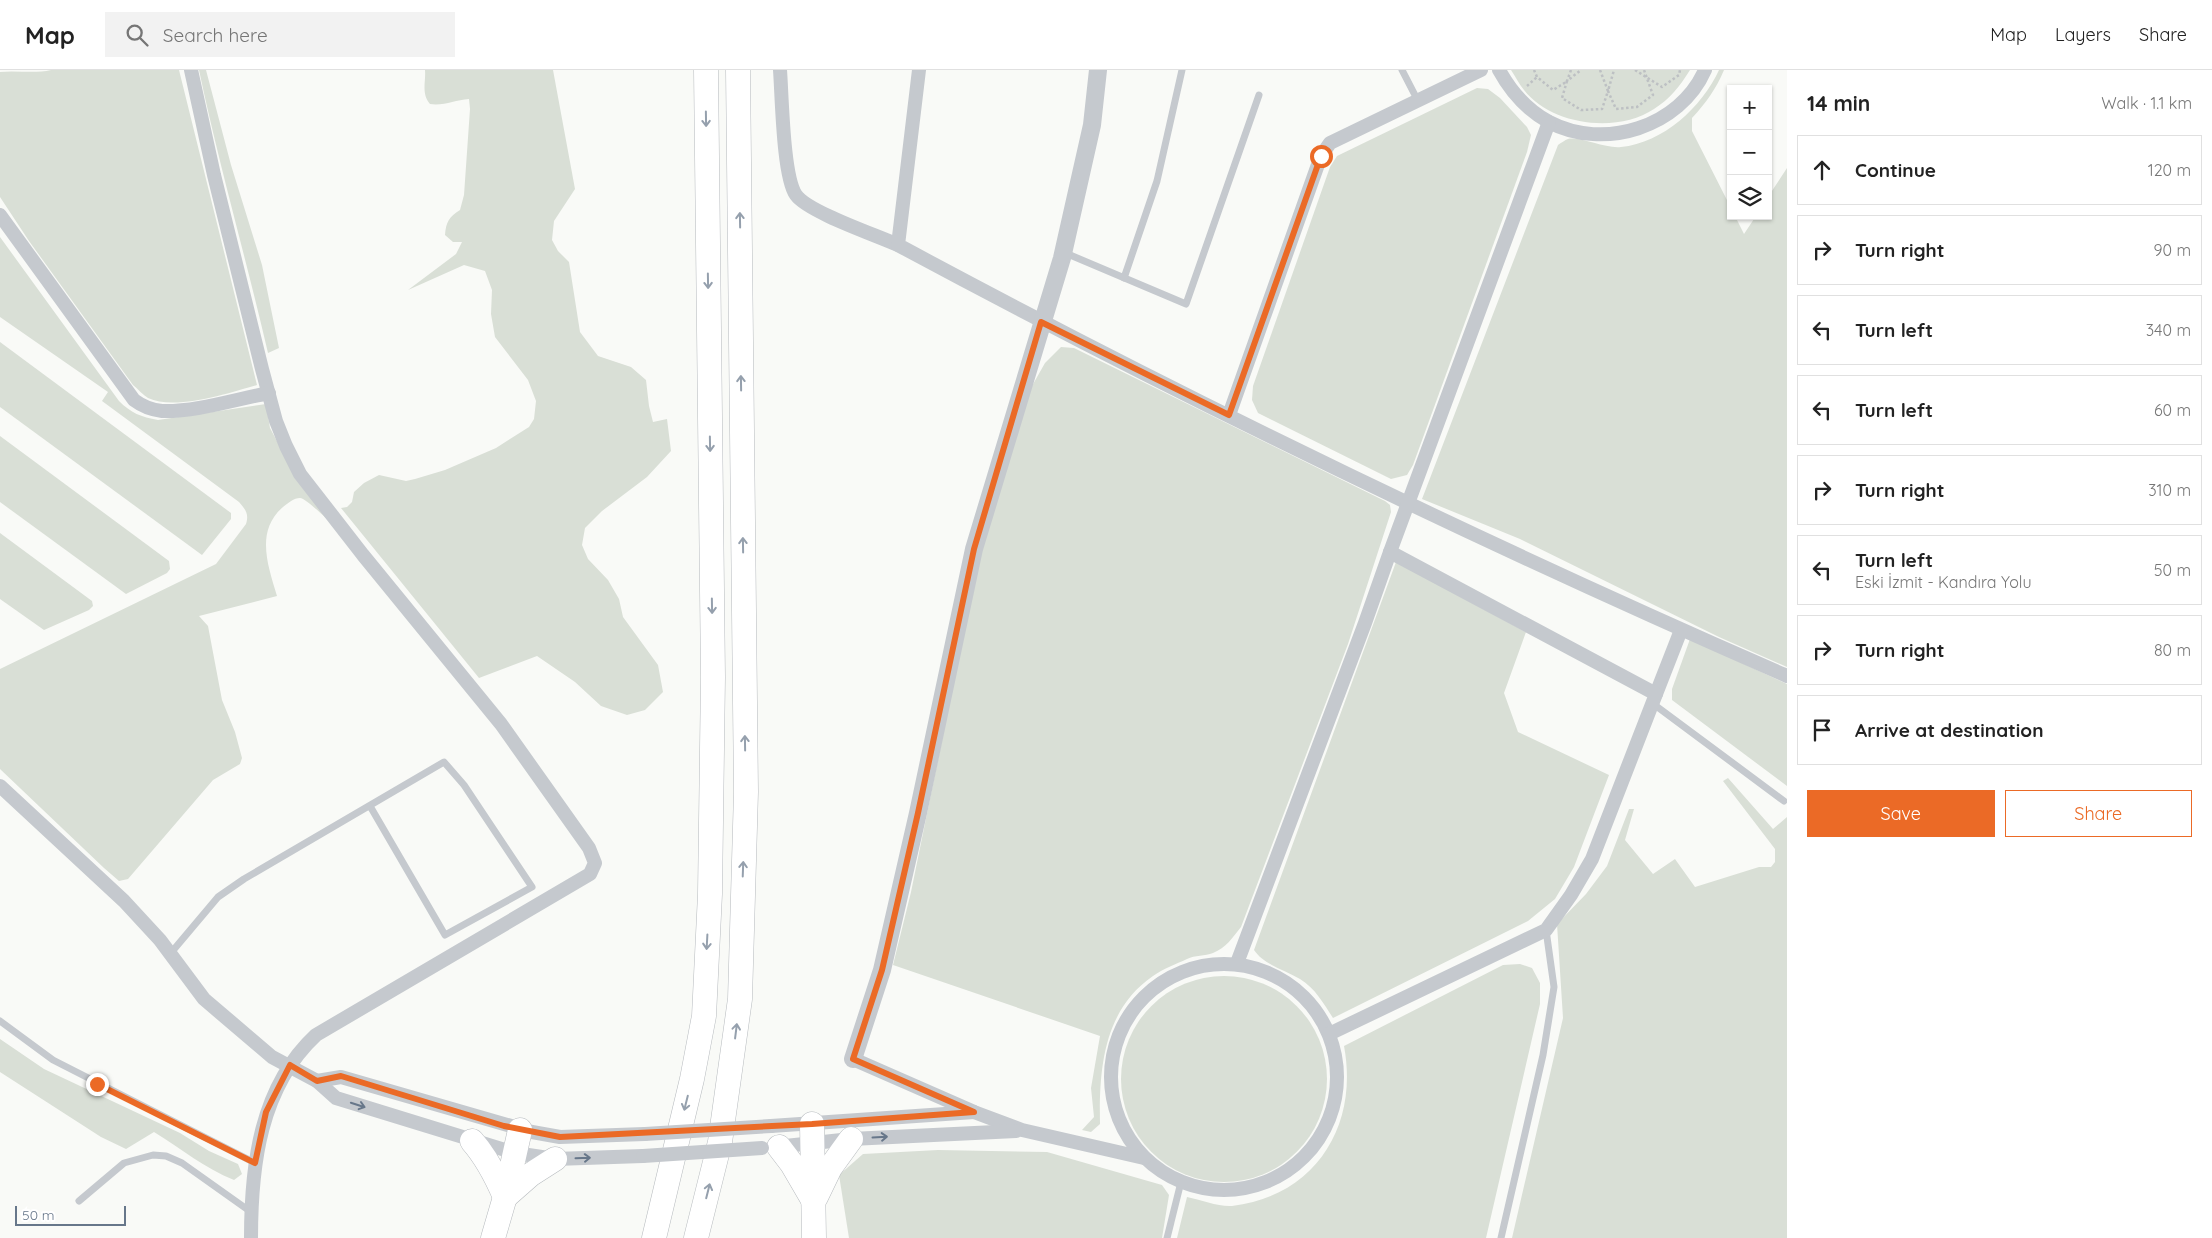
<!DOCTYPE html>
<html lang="en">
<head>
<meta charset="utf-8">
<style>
	:root { --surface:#fff; --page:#f2f2f2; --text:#222; --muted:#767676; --line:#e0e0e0; --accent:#eb6a26 }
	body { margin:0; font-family:Quicksand,sans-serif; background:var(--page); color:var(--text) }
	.controls { position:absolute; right:15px; top:15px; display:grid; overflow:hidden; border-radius:0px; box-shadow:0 1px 4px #0004 }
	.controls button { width:45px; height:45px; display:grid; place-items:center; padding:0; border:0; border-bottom:1px solid var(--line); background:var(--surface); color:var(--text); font:25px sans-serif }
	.scale { position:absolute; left:15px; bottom:12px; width:111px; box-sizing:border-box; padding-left:5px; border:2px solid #67778a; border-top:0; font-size:14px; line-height:18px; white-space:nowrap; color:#67778a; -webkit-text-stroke:4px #fff; paint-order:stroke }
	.stop { position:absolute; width:15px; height:15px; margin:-11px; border:4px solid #eb6a26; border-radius:50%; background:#fff }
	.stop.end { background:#eb6a26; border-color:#fff; box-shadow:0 1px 5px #0008 }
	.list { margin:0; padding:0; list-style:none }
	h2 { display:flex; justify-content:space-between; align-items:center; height:65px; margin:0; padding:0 20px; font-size:21px }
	h2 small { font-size:16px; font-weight:400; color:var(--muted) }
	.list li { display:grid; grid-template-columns:32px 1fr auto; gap:15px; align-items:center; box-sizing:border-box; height:70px; margin:0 10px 10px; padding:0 10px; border:1px solid var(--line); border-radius:0px }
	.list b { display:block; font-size:19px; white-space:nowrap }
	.list p { margin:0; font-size:16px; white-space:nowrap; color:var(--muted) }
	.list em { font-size:16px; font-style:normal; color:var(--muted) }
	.actions { display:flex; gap:10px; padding:15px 20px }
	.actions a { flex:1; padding:11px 0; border:1px solid var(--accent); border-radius:0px; text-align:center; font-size:18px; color:var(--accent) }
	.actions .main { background:var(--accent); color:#fff }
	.icon { flex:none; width:28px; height:28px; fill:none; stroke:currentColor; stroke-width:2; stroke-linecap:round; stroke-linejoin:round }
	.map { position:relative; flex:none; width:1787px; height:1168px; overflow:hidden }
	header { display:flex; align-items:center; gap:30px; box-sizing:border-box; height:70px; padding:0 25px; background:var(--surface); border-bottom:1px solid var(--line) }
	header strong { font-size:24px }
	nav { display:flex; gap:28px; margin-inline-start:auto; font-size:18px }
	.search { width:350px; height:45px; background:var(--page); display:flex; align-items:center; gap:12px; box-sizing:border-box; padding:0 18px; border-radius:0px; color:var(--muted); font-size:19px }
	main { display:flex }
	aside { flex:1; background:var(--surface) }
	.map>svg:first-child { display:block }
	.green { fill:#d9dfd6 }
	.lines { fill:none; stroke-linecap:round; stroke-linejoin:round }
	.trunk-casing { stroke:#b6babe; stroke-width:25 }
	.path { stroke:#bdc0c3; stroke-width:2.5; stroke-dasharray:2.5 2.5; stroke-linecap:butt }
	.service { stroke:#c5c9ce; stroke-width:7 }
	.minor { stroke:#c5c9ce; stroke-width:14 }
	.tertiary { stroke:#c5c9ce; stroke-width:18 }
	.trunk { stroke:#fff; stroke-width:24 }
	.minor-bridge { stroke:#c5c9ce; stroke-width:14 }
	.oneway { stroke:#95a0ad }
	.oneway2 { stroke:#67778a }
	.route { stroke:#eb6a26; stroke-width:6 }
</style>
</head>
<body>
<header>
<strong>Map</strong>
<div class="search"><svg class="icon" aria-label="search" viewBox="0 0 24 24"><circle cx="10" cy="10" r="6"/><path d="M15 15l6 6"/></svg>Search here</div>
<nav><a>Map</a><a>Layers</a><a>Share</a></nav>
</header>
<main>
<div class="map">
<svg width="1787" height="1168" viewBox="0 0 1787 1168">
	<rect width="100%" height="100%" fill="#f9faf7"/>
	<g class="green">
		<path d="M51 0H179L257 315C229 323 175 341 148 328 143 325 138 319 133 315L29 171 0 127V2C17 0 34 4 51 0Z"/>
		<path d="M199 0H206L231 95 262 195 279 278 268 283C246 188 219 95 199 0Z"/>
		<path d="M425 0H553L575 119 554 151 552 170 558 181 569 192 580 262 598 286 631 297 646 310 649 336 653 352 667 349 671 381 647 407 602 441 585 458 582 475 588 489 608 510 619 529 623 547 658 595 663 622 645 640 627 645 601 636 575 612 537 586 479 608 341 438 347 437 352 432 354 422 364 413 379 405 406 411 415 409 445 400 496 378 529 357 534 349 536 331 528 310 495 267 491 244 492 220 485 201 464 195 408 220 456 184 462 172H453L445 165C446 152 449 147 460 140L464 125 470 39 469 29C455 30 444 36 430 34 421 23 426 13 425 0Z"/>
		<path d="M1511 0H1690C1680 16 1670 29 1654 39 1617 64 1551 55 1524 20 1519 14 1515 6 1511 0Z"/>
		<path d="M1719 0H1724C1716 19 1706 33 1692 48V61L1731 138V146H1735L1744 164 1756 146H1768V127L1787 98V597L1719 567 1520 469 1422 429 1558 75C1561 73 1565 70 1568 69 1579 66 1606 79 1621 77 1663 73 1702 37 1719 0Z"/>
		<polygon points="1477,18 1488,19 1500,28 1527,57 1531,65 1527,82 1413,395 1407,405 1391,409 1258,343 1252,330 1253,316 1330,97 1337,86"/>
		<path d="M0 167 119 331C131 343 141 347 158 350L266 334 270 358 289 394 333 454C326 449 306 428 300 428 294 428 288 433 283 437 255 461 268 496 277 526L199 546 208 556 222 630 235 662 242 688 240 694 213 710 128 809 119 811 104 798 0 699V599L216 494 246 454C249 444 246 440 239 432L102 331 108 322 0 247Z"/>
		<polygon points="0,272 231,443 231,449 202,485 0,337"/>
		<path d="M1061 277 1074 278 1385 431 1390 435 1391 442 1348 574 1241 857C1233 867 1226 878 1213 883 1205 886 1195 885 1187 889 1176 894 1163 899 1153 906 1103 940 1099 1000 1100 1054L1091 1062 1082 1060 1094 1047 1091 1018 1100 966 893 895 911 822 980 484 1028 323 1045 293Z"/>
		<polygon points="0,366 169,491 170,499 167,503 126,524 0,432"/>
		<polygon points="0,463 92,531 93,536 89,540 44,560 0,529"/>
		<path d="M1396 492 1526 562 1504 623 1518 662 1609 705 1574 797 1555 829 1528 851 1333 948C1324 934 1315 918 1300 909 1285 900 1264 895 1254 880Z"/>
		<polygon points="1690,569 1787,614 1787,716 1672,630 1672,619"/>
		<polygon points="1728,708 1773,759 1787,747 1787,1168 1512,1168 1563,948 1557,854 1586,824 1607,796 1629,739 1634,739 1625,770 1653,804 1675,789 1695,817 1759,797 1771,797 1775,792 1775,779 1723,711"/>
		<path d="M1520 894 1532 898 1540 913V934L1486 1168H1177L1187 1127C1201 1130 1219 1137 1232 1136 1316 1126 1359 1055 1344 976L1503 895Z"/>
		<circle cx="1224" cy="1009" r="103"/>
		<path d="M0 969 44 999 180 1063 209 1081 238 1094 242 1104 234 1110C204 1098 182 1079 154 1062L126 1079 101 1067 0 1002Z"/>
		<polygon points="938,1080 1047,1082 1162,1115 1169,1125 1162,1168 849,1168 839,1105 863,1084"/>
	</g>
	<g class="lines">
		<g class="trunk-casing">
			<g id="trunk">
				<polyline points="812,1054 814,1168"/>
				<path d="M472 1071C487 1088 496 1106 505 1127L530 1105 555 1089"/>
				<polyline points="779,1077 792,1094 813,1130"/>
				<polyline points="816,1127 830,1098 851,1069"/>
				<polyline points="493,1168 505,1127 520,1060"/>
				<polyline points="654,1168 692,1009 704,946 710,824 713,607 706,0"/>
				<polyline points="696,1168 720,1072 740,929 746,722 738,0"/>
			</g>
		</g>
		<g class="path">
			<polyline points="1534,0 1537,7 1553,20 1566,12"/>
			<polyline points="1571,0 1567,11 1581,0"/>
			<polyline points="1600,0 1608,21 1614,0"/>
			<polyline points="1635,0 1662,17 1679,5 1680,0"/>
			<polyline points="1567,11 1562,28 1581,40 1602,39 1608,21 1616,39 1637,37 1653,25 1644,0"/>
			<polyline points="1527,16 1537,7"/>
		</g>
		<g class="service">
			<polyline points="1402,0 1418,31"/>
			<polyline points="1063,182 1186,234 1259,25"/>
			<polyline points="1124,208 1157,111 1182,0"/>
			<polyline points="1652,633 1784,731"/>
			<polyline points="170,884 218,827 244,809 444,692 464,715 532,817 445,865 370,736"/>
			<polyline points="0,951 53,990 255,1093"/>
			<polyline points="79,1131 124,1093 153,1085 166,1086 182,1093 251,1142"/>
			<polyline points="1167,1168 1181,1112"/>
			<polyline points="1501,1168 1543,985 1554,917 1546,860"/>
		</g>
		<g class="minor">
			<path d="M191 0 214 105 262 299 276 351 286 376 300 404 363 485 501 654 589 778 595 793 590 804 316 965C260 1017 251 1095 251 1168"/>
			<path d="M780 0C782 26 783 107 796 125 808 142 876 165 898 175"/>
			<path d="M919 0 898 175C1188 331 1485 474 1787 606"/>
			<path d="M1499 0C1511 22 1527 40 1549 52 1604 81 1680 57 1705 0"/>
			<path d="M0 145 134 330C142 336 152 340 162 341 196 342 236 329 269 323"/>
			<polyline points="1229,345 1321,86 1330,73 1481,0"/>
			<polyline points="1656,624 1681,560"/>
			<polyline points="0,716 124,831 160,870 204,929 272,987 317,1011 336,1028 515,1083 555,1089 643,1086"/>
			<polyline points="1237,893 1365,553 1390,482 1549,52"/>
			<circle cx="1224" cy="1007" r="113"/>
			<polyline points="1329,964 1546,860 1571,825 1592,789 1656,624 1390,482"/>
			<polyline points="853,989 974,1042 1022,1060 1144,1088"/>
			<polyline points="317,1011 341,1007 532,1062 560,1067 645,1064"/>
			<polyline points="771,1056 974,1042"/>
			<polyline points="776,1077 851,1069 1016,1061"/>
		</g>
		<polyline class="tertiary" points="853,989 882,900 918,743 974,479 1062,188 1092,55 1098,0"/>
		<use href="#trunk" class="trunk"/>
		<g class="minor-bridge">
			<polyline points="645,1064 771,1056"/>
			<polyline points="643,1086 762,1078"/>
		</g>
	</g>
	<defs><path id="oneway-shaft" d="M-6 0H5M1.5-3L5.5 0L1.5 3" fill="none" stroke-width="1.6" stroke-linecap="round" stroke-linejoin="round" transform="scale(1.25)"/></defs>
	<g class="oneway">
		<use href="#oneway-shaft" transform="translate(706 49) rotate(89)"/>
		<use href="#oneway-shaft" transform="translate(740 150) rotate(-91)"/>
		<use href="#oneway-shaft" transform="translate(708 211) rotate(89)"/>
		<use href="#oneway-shaft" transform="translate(741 313) rotate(-91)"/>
		<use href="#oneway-shaft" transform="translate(710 374) rotate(89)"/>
		<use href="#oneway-shaft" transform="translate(743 475) rotate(-91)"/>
		<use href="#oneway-shaft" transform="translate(712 536) rotate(89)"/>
		<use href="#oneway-shaft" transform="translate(745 673) rotate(-91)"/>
		<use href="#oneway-shaft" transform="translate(743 799) rotate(-88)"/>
		<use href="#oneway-shaft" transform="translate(707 872) rotate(93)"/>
		<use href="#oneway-shaft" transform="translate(736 961) rotate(-83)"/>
		<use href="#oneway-shaft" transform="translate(686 1033) rotate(104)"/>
		<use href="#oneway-shaft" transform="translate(708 1121) rotate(-76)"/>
	</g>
	<g class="oneway2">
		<use href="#oneway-shaft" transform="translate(358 1035) rotate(18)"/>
		<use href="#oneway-shaft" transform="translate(880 1067) rotate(-3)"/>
		<use href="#oneway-shaft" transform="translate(583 1088) rotate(-2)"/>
	</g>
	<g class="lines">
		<polyline class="route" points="97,1014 255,1093 266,1042 290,995 317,1011 341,1006 504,1056 560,1067 812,1054 974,1042 853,989 882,900 918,743 974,479 1041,252 1229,345 1321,86"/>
	</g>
</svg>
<div class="controls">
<button>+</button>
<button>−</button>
<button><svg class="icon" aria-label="layers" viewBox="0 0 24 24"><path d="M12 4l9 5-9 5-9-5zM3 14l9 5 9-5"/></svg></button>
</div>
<div class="scale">50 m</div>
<div class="stop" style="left:1321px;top:86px"></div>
<div class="stop end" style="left:97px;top:1014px"></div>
</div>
<aside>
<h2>14 min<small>Walk · 1.1 km</small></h2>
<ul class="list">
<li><svg class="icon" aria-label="ahead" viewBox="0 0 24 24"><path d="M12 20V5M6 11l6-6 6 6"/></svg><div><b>Continue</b></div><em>120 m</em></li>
<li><svg class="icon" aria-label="right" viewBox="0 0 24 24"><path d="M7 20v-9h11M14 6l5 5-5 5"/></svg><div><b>Turn right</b></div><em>90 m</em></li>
<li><svg class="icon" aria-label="left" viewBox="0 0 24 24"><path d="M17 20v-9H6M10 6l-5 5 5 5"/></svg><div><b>Turn left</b></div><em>340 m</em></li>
<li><svg class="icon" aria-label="left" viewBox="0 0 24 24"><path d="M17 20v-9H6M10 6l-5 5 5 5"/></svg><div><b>Turn left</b></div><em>60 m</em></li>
<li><svg class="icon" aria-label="right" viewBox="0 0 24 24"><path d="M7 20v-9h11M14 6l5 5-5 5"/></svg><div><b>Turn right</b></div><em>310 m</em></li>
<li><svg class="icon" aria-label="left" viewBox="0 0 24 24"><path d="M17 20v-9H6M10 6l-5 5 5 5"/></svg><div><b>Turn left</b><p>Eski İzmit - Kandıra Yolu</p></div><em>50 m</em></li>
<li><svg class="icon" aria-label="right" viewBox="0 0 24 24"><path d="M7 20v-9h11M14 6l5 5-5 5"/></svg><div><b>Turn right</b></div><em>80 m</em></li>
<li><svg class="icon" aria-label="arrive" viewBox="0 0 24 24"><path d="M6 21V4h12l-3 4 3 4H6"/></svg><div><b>Arrive at destination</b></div></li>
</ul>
<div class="actions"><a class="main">Save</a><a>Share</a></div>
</aside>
</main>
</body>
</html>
